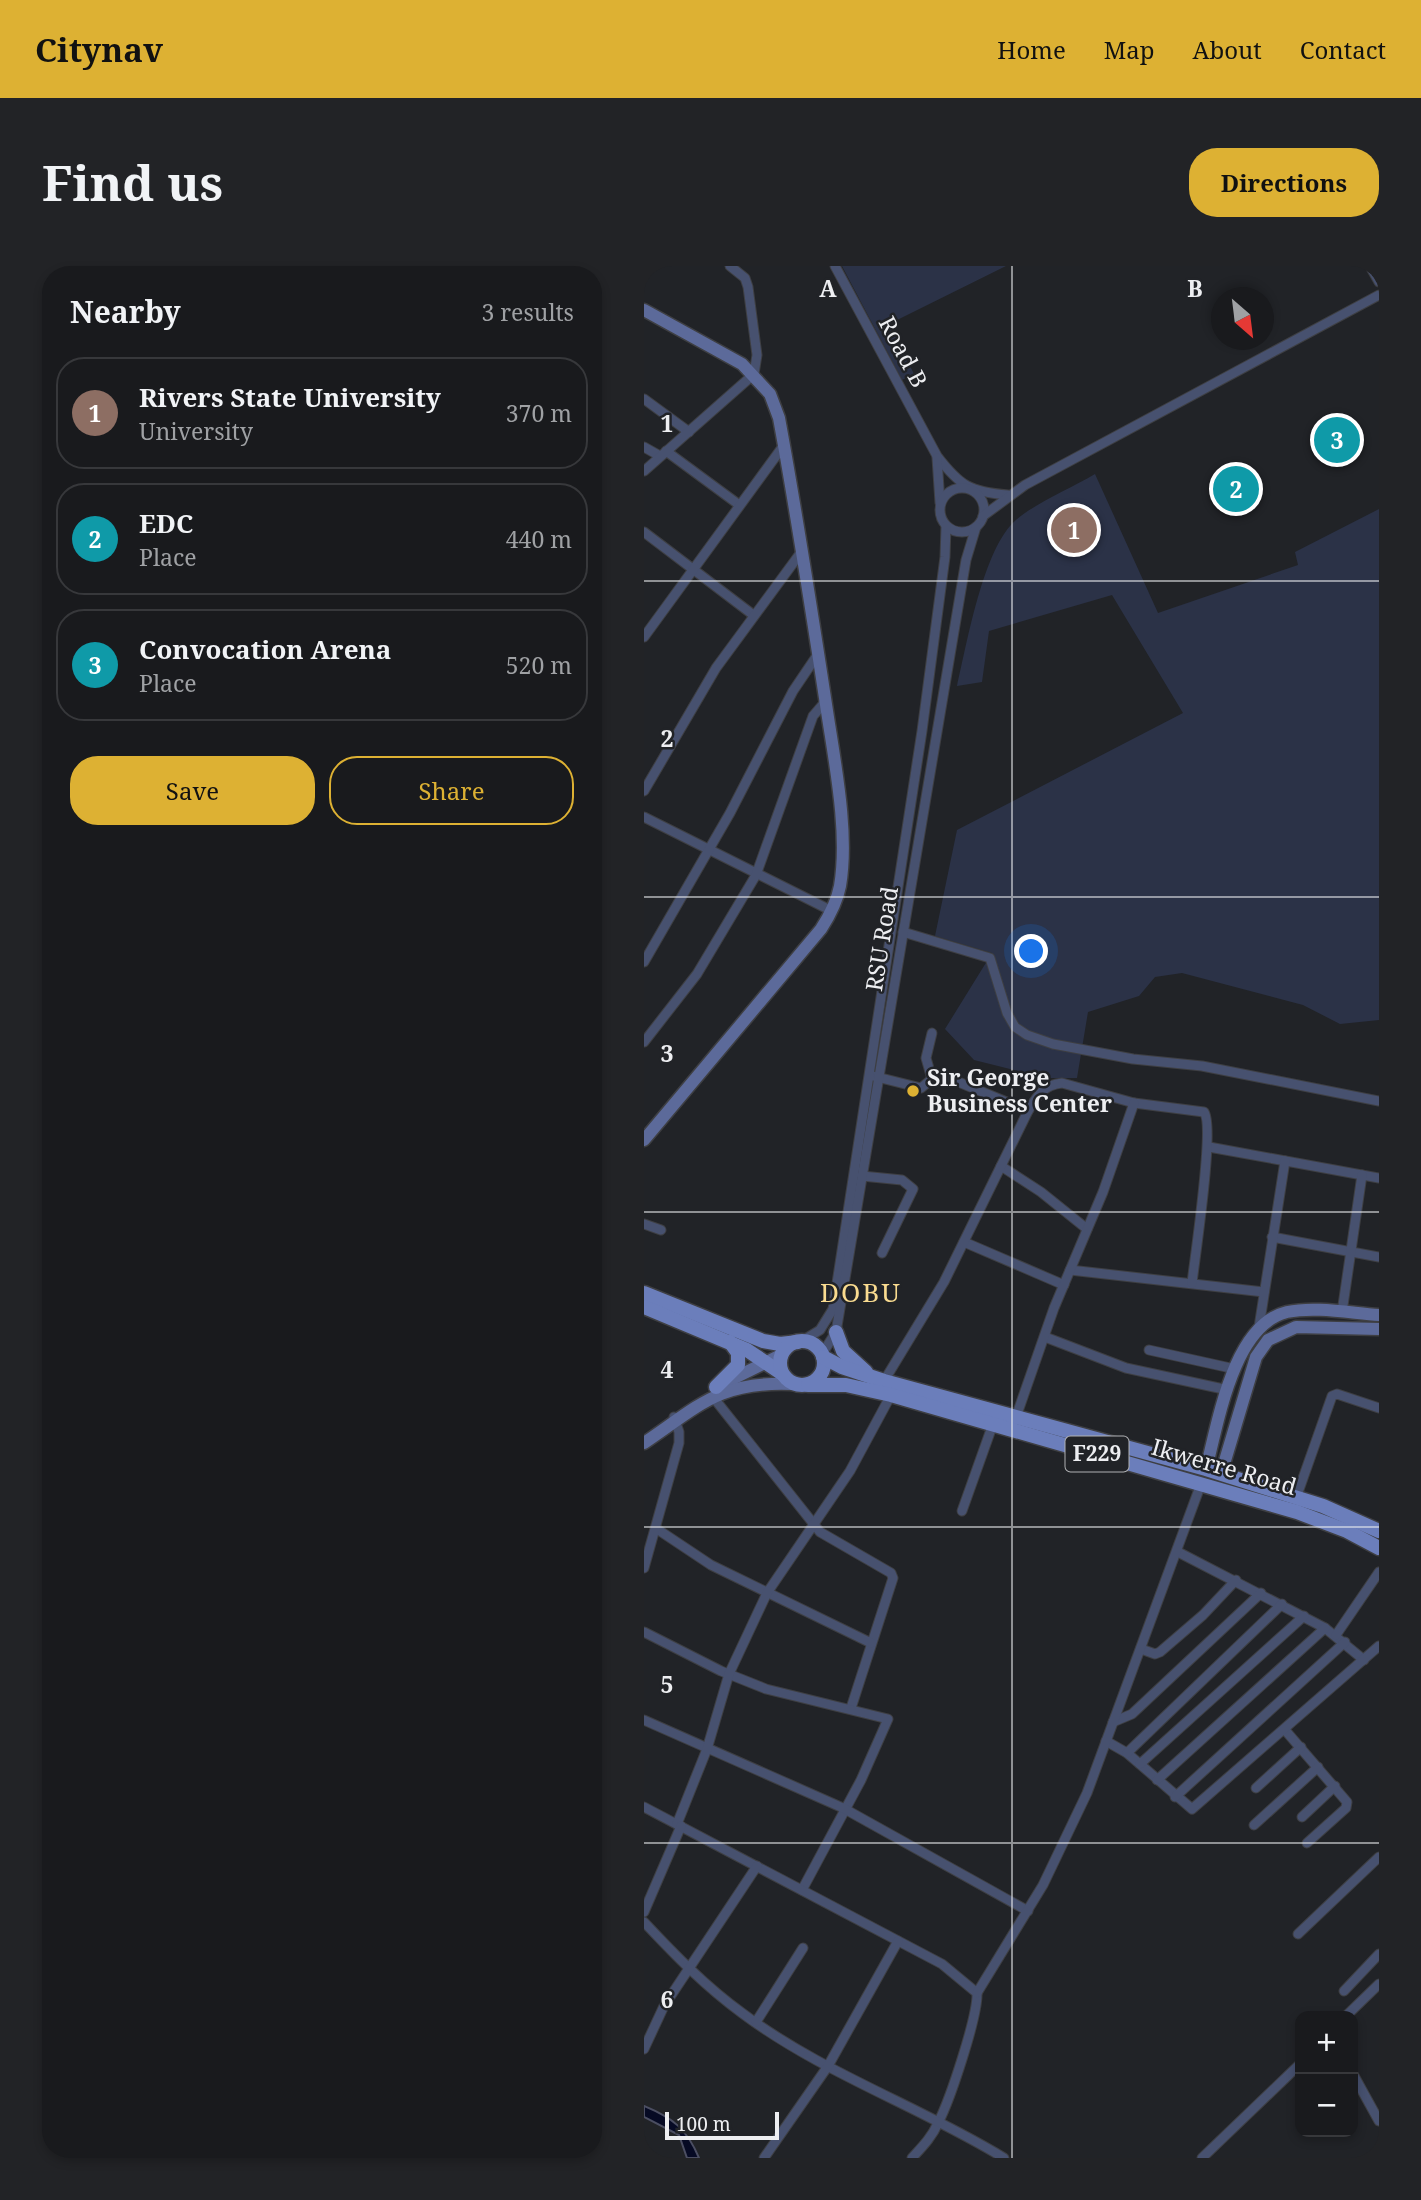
<!DOCTYPE html>
<html lang="en">
<head>
<meta charset="utf-8">
<style>
	:root { --surface:#191a1d; --page:#222326; --text:#f1f3f6; --muted:#9fa1a4; --line:#37383b; --accent:#ddb133 }
	body { margin:0; font-family:"Noto Serif",serif; background:var(--page); color:var(--text) }
	.controls { position:absolute; right:21px; bottom:21px; display:grid; overflow:hidden; border-radius:14px; box-shadow:0 4px 10px #0003 }
	.controls button { width:63px; height:63px; display:grid; place-items:center; padding:0; border:0; border-bottom:2px solid var(--line); background:var(--surface); color:var(--text); font:35px sans-serif }
	.compass { position:absolute; left:567px; top:21px; width:63px; height:63px; border-radius:50%; background:var(--surface); box-shadow:0 4px 10px #0003; rotate:152deg }
	.scale { position:absolute; left:21px; bottom:18px; width:114px; box-sizing:border-box; padding-left:7px; border:4px solid #edeef1; border-top:0; font-size:19px; line-height:24px; white-space:nowrap; color:#edeef1; -webkit-text-stroke:5px #212327; paint-order:stroke }
	.you { position:absolute; left:388px; top:686px; width:24px; height:24px; margin:-18px; border:5px solid #fff; border-radius:50%; background:#1a73e8; box-shadow:0 0 0 10px #1a73e833 }
	.badge { display:grid; place-items:center; width:46px; height:46px; border-radius:50%; background:var(--accent); color:#fff; font-size:23px; font-weight:700 }
	.pin { position:absolute; translate:-50% -50%; border:4px solid #fff; box-shadow:0 2px 7px #0006 }
	.list { margin:0; padding:0; list-style:none }
	h2 { display:flex; justify-content:space-between; align-items:center; height:91px; margin:0; padding:0 28px; font-size:30px }
	h2 small { font-size:23px; font-weight:400; color:var(--muted) }
	.list li { display:grid; grid-template-columns:46px 1fr auto; gap:21px; align-items:center; box-sizing:border-box; height:112px; margin:0 14px 14px; padding:0 14px; border:2px solid var(--line); border-radius:28px }
	.list b { display:block; font-size:26px; white-space:nowrap }
	.list p { margin:0; font-size:23px; white-space:nowrap; color:var(--muted) }
	.list em { font-size:23px; font-style:normal; color:var(--muted) }
	.actions { display:flex; gap:14px; padding:21px 28px }
	.actions a { flex:1; padding:16px 0; border:2px solid var(--accent); border-radius:28px; text-align:center; font-size:24px; color:var(--accent) }
	.actions .main { background:var(--accent); color:#111 }
	.map { position:relative; flex:none; width:735px; height:1892px; overflow:hidden; border-radius:28px }
	header { display:flex; align-items:center; gap:42px; box-sizing:border-box; height:98px; padding:0 35px; background:var(--accent); color:#111 }
	header strong { font-size:33px }
	nav { display:flex; gap:38px; margin-inline-start:auto; font-size:24px }
	.intro { display:flex; align-items:center; justify-content:space-between; box-sizing:border-box; height:168px; padding:0 42px }
	h1 { margin:0; font-size:49px }
	.button { padding:18px 32px; border-radius:28px; background:var(--accent); color:#111; font-size:24px; font-weight:700 }
	main { display:flex; gap:42px; padding:0 42px }
	aside { flex:1; background:var(--surface); border-radius:28px; box-shadow:0 4px 10px #0003 }
	.map>svg:first-child { display:block }
	.green { fill:#2b3247 }
	.water { fill:#060a24; stroke:#4b4e62; stroke-width:2 }
	.lines { fill:none; stroke-linecap:round; stroke-linejoin:round }
	.street-casing { stroke:#3e3f43; stroke-width:11 }
	.secondary-casing { stroke:#3e3f43; stroke-width:15 }
	.primary-casing { stroke:#3e3f43; stroke-width:17 }
	.street { stroke:#47516f; stroke-width:9 }
	.secondary { stroke:#5c6a9a; stroke-width:12 }
	.primary { stroke:#6b7ebb; stroke-width:14 }
	.grid { fill:none; stroke:#edeef1; stroke-width:2; stroke-opacity:0.55 }
	.poi-dot { fill:#ddb133; stroke:#212327; stroke-width:2.5 }
	.labels { text-anchor:middle; stroke-width:5; stroke-linejoin:round; paint-order:stroke }
	.shield { fill:#212327; stroke:#b0b1b4; stroke-width:2 }
	.shield-label { font-size:21px; font-weight:bold; fill:#edeef1 }
	.street-label { font-size:23px; fill:#edeef1; stroke:#212327 }
	.poi-label { font-size:23px; font-weight:bold; fill:#edeef1; stroke:#212327; text-anchor:start }
	.quarter-label { font-size:26px; letter-spacing:2px; fill:#f9db90; stroke:#212327 }
	.grid-label { font-size:23px; text-anchor:middle; font-weight:bold; fill:#edeef1; stroke:#212327; stroke-width:5; stroke-linejoin:round; paint-order:stroke }
</style>
</head>
<body>
<header>
<strong>Citynav</strong>
<nav><a>Home</a><a>Map</a><a>About</a><a>Contact</a></nav>
</header>
<div class="intro"><h1>Find us</h1><a class="button">Directions</a></div>
<main>
<aside>
<h2>Nearby<small>3 results</small></h2>
<ul class="list">
<li><span class="badge" style="background:#8d6e63">1</span><div><b>Rivers State University</b><p>University</p></div><em>370 m</em></li>
<li><span class="badge" style="background:#0f9aa8">2</span><div><b>EDC</b><p>Place</p></div><em>440 m</em></li>
<li><span class="badge" style="background:#0f9aa8">3</span><div><b>Convocation Arena</b><p>Place</p></div><em>520 m</em></li>
</ul>
<div class="actions"><a class="main">Save</a><a>Share</a></div>
</aside>
<div class="map">
<svg width="735" height="1892" viewBox="0 0 735 1892">
	<rect width="100%" height="100%" fill="#212327"/>
	<g class="green">
		<polygon points="198,0 362,0 245,58 270,108 258,114"/>
		<path d="M451 208 514 347 654 299 651 286 735 243V754L696 758 659 739 538 707 511 711 495 730 444 746 433 812H402L330 794 301 763 348 687 291 670 313 564 539 447 468 329 345 365 338 416 313 420C323 378 339 282 372 254 393 236 426 223 451 208Z"/>
	</g>
	<path class="water" d="M0 1840C29 1852 43 1863 55 1892H43L35 1869 0 1851Z"/>
	<g class="lines">
		<g class="street-casing">
			<g id="street">
				<path d="M191 0 293 190C316 220 326 226 364 229"/>
				<polyline points="726,0 735,16"/>
				<polyline points="0,133 45,166"/>
				<polyline points="0,181 16,190"/>
				<polyline points="22,185 94,238"/>
				<polyline points="293,192 296,237"/>
				<polyline points="0,205 110,108 113,89 104,21 101,12 86,0"/>
				<circle cx="318" cy="244" r="22"/>
				<polyline points="339,250 381,219 735,29"/>
				<polyline points="0,266 108,348"/>
				<polyline points="0,371 140,179"/>
				<polyline points="0,525 72,402 158,285"/>
				<polyline points="0,551 188,645"/>
				<polyline points="259,666 346,692 363,747 371,761 383,769 409,778 489,793 558,800 735,835"/>
				<polyline points="0,696 86,547 149,425 174,388"/>
				<polyline points="0,776 53,708 112,609 169,450 181,436"/>
				<polyline points="229,810 277,822 288,813 305,812 384,845"/>
				<polyline points="288,813 282,792 288,767"/>
				<polyline points="565,881 735,912"/>
				<polyline points="357,900 397,926 443,963"/>
				<polyline points="218,910 258,914 269,923 238,987"/>
				<polyline points="0,958 17,964"/>
				<polyline points="628,971 735,991"/>
				<polyline points="320,976 420,1019"/>
				<polyline points="426,1004 620,1026"/>
				<polyline points="698,1046 718,909"/>
				<polyline points="615,1061 641,895"/>
				<polyline points="401,1071 482,1102 584,1124"/>
				<polyline points="158,1075 176,1064 189,1043 278,465 301,291 302,260"/>
				<polyline points="505,1084 591,1103"/>
				<polyline points="178,1088 192,1066 322,294 332,261"/>
				<path d="M240 1115 300 1016 384 845C393 830 399 819 418 817L490 837 560 846C571 860 551 990 548 1017"/>
				<polyline points="69,1131 176,1266 247,1307 249,1312 207,1442"/>
				<polyline points="372,1151 410,1042 459,926 490,837"/>
				<polyline points="652,1232 688,1130 693,1128 735,1142"/>
				<polyline points="318,1245 349,1158"/>
				<polyline points="13,1263 67,1299 227,1377"/>
				<polyline points="534,1286 681,1362 720,1394"/>
				<polyline points="0,1302 35,1177 35,1166 30,1151"/>
				<polyline points="0,1366 77,1405 122,1423 244,1453 217,1514 158,1624"/>
				<polyline points="692,1369 735,1306"/>
				<polyline points="497,1383 511,1388 516,1386 559,1349 592,1314"/>
				<polyline points="0,1454 199,1542 384,1645"/>
				<polyline points="469,1456 488,1448 617,1327"/>
				<polyline points="641,1464 703,1536 702,1542 663,1577"/>
				<polyline points="462,1475 483,1487 548,1543 735,1380"/>
				<polyline points="483,1487 638,1338"/>
				<polyline points="496,1498 660,1350"/>
				<polyline points="513,1514 681,1362"/>
				<polyline points="612,1522 657,1481"/>
				<polyline points="531,1531 701,1376"/>
				<path d="M0 1541 298 1698 333 1727C334 1750 306 1834 294 1857 288 1871 278 1881 268 1892"/>
				<polyline points="658,1551 691,1520"/>
				<polyline points="33,1558 63,1483 85,1408 123,1327 206,1205 247,1129"/>
				<polyline points="610,1559 674,1501"/>
				<polyline points="0,1646 37,1560"/>
				<path d="M0 1656C31 1689 61 1720 98 1747 178 1807 275 1840 360 1892"/>
				<polyline points="654,1668 735,1591"/>
				<polyline points="700,1725 735,1688"/>
				<polyline points="333,1727 399,1619 443,1527 557,1218"/>
				<polyline points="702,1750 735,1718"/>
				<polyline points="112,1756 159,1682"/>
				<polyline points="0,1783 20,1740 113,1600"/>
				<polyline points="709,1808 735,1855"/>
				<polyline points="120,1892 184,1800 254,1675"/>
				<polyline points="558,1892 656,1798"/>
			</g>
		</g>
		<g class="secondary-casing">
			<g id="secondary">
				<path d="M0 44 98 98 126 128 135 152C153 249 168 347 183 445 191 498 205 567 196 620 193 636 186 649 177 663L0 874"/>
				<polyline points="78,1118 137,1089"/>
				<path d="M0 1177C56 1139 76 1115 148 1118"/>
				<path d="M562 1203C574 1157 589 1059 643 1046 671 1040 706 1047 735 1049"/>
				<polyline points="577,1208 612,1091 624,1074 652,1061 735,1063"/>
			</g>
		</g>
		<g class="primary-casing">
			<g id="primary">
				<polyline points="0,1027 119,1075 136,1078 154,1076"/>
				<polyline points="0,1041 103,1084 137,1107"/>
				<polyline points="192,1066 199,1085 222,1106"/>
				<circle cx="158" cy="1097" r="22"/>
				<polyline points="179,1091 198,1101 240,1115 562,1203 679,1240 735,1265"/>
				<polyline points="164,1119 202,1119 247,1129 653,1246 703,1265 735,1282"/>
				<polyline points="72,1121 94,1099 94,1087 86,1076"/>
			</g>
		</g>
		<use href="#street" class="street"/>
		<use href="#secondary" class="secondary"/>
		<use href="#primary" class="primary"/>
	</g>
	<path class="grid" d="M368 0V1892M0 315H735M0 631H735M0 946H735M0 1261H735M0 1577H735"/>
	<circle class="poi-dot" cx="269" cy="825" r="7"/>
	<g class="labels">
		<rect class="shield" x="421.5" y="1170.5" width="63" height="35" rx="5"/>
		<g class="shield-label">
			<text x="453" y="1195">F229</text>
		</g>
		<g class="street-label">
			<text transform="translate(259 86) rotate(62)" y="8">Road B</text>
			<text transform="translate(238 673) rotate(-81)" y="8">RSU Road</text>
			<text transform="translate(580 1201) rotate(16)" y="8">Ikwerre Road</text>
		</g>
		<g class="poi-label">
			<text x="283" y="820">Sir George<tspan x="283" dy="26">Business Center</tspan></text>
		</g>
		<g class="quarter-label">
			<text x="217" y="1036">DOBU</text>
		</g>
	</g>
	<g class="grid-label">
		<text x="184" y="31">A</text>
		<text x="551" y="31">B</text>
		<text x="23" y="166">1</text>
		<text x="23" y="481">2</text>
		<text x="23" y="796">3</text>
		<text x="23" y="1112">4</text>
		<text x="23" y="1427">5</text>
		<text x="23" y="1742">6</text>
	</g>
</svg>
<div class="controls">
<button>+</button>
<button>−</button>
</div>
<svg class="compass" viewBox="-18 -18 36 36"><path d="M0-13l5 13h-10z" fill="#e53935"/><path d="M0 13l5-13h-10z" fill="#9fa1a4"/></svg>
<div class="scale">100 m</div>
<div class="you"></div>
<div class="pin badge" style="left:430px;top:264px;background:#8d6e63">1</div>
<div class="pin badge" style="left:592px;top:223px;background:#0f9aa8">2</div>
<div class="pin badge" style="left:693px;top:174px;background:#0f9aa8">3</div>
</div>
</main>
</body>
</html>
